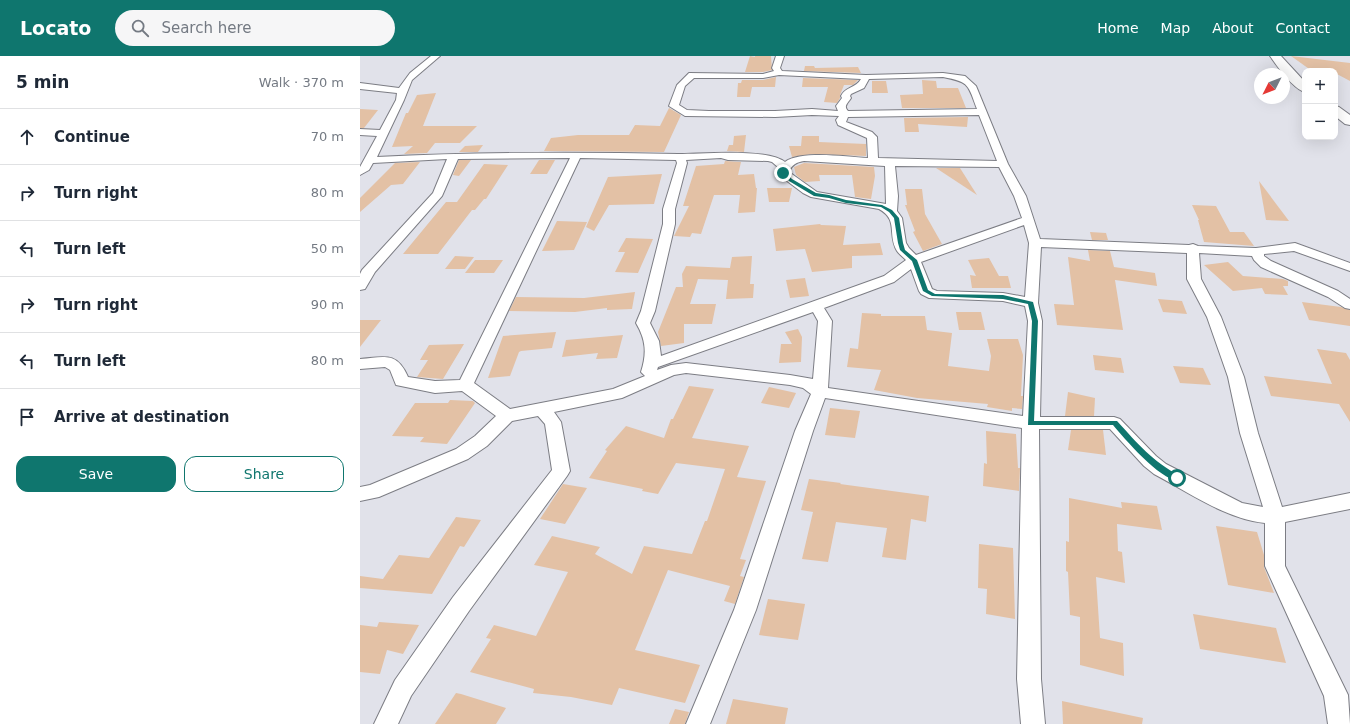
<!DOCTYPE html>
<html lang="en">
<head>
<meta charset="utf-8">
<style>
	:root { --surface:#fff; --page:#f6f6f7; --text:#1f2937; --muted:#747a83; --line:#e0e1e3; --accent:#0f766e }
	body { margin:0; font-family:"DejaVu Sans",sans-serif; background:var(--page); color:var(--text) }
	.controls { position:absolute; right:12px; top:12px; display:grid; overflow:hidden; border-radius:8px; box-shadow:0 4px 16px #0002 }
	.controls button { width:36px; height:36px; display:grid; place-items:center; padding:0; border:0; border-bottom:1px solid var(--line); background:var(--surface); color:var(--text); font:20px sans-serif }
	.compass { position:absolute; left:894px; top:12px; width:36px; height:36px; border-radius:50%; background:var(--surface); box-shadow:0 4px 16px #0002; rotate:228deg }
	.stop { position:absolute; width:12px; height:12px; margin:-9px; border:3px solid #0f766e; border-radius:50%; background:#fff }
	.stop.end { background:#0f766e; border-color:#fff; box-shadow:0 1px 4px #0008 }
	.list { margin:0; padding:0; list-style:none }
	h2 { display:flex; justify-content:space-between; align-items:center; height:52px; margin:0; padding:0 16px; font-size:17px }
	h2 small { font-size:13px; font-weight:400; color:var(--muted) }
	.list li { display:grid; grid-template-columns:26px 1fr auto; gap:12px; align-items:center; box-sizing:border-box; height:56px; padding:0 16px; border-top:1px solid var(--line) }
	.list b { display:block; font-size:15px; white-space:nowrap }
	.list em { font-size:13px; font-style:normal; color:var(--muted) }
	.actions { display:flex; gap:8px; padding:12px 16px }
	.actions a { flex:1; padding:9px 0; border:1px solid var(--accent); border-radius:12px; text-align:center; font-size:14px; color:var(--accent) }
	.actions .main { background:var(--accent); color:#fff }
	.icon { flex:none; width:22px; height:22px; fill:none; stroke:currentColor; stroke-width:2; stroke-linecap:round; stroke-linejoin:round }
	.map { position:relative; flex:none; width:990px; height:668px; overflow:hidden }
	header { display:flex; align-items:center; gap:24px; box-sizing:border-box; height:56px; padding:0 20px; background:var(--accent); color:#fff }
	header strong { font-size:19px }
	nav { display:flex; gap:22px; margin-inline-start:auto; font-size:14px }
	.search { width:280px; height:36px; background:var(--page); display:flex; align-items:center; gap:10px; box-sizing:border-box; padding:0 14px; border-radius:22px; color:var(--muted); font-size:15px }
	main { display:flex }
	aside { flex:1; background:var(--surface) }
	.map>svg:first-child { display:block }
	.building { fill:#e3c1a5 }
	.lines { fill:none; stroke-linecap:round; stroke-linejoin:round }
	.minor-casing { stroke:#7c7d84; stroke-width:2 }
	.primary-casing { stroke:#7c7d84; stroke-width:2 }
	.minor { fill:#fff; fill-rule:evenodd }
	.primary { fill:#fff; fill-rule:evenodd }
	.route { fill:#0f766e }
</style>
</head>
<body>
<header>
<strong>Locato</strong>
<div class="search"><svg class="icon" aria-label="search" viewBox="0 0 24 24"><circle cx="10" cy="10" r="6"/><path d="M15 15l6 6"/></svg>Search here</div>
<nav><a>Home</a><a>Map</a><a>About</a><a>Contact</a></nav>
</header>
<main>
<aside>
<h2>5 min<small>Walk · 370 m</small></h2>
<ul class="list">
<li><svg class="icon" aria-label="ahead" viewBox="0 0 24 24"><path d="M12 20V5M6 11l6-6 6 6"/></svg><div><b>Continue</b></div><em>70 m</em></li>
<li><svg class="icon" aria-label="right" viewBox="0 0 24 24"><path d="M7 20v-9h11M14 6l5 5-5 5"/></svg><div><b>Turn right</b></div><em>80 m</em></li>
<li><svg class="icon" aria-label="left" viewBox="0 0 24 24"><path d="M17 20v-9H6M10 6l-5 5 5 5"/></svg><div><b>Turn left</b></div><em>50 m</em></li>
<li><svg class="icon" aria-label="right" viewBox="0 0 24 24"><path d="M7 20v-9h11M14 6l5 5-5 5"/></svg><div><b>Turn right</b></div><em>90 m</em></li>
<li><svg class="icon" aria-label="left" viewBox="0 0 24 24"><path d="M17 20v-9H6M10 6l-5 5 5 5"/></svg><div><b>Turn left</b></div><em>80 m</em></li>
<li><svg class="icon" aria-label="arrive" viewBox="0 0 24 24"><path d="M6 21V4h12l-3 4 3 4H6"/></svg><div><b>Arrive at destination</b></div></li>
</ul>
<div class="actions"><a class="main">Save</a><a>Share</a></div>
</aside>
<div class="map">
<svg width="990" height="668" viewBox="0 0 990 668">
	<rect width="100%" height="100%" fill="#e1e2ea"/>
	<g class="building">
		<polygon points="390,0 395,1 395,0 411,0 412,14 403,16 385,16"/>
		<polygon points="931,0 990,7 990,25 975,17 975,15 952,15"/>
		<polygon points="445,10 454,10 455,12 498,11 501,17 444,15"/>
		<polygon points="416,21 415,31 392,31 390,41 377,41 378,27 381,27 382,24 403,24"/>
		<polygon points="443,22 498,24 493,29 484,29 480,39 480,42 477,47 464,46 468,31 442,31"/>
		<polygon points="562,24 576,25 577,32 598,32 606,52 542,52 540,39 563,38"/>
		<polygon points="512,25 526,25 528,37 512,37"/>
		<polygon points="76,37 63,70 117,70 100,87 75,87 67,97 44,98 53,90 32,91 46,57 48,57 57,39"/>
		<polygon points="309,52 321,59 304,96 184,95 191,82 218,79 269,79 275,69 300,70"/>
		<polygon points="0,53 18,54 4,72 0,72"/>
		<polygon points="608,61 607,71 558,68 559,76 545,76 544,62"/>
		<polygon points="386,79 384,96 367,95 369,89 373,89 374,80"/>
		<polygon points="442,80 459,80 459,86 506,88 506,100 453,98 432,101 429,90 441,90"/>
		<polygon points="123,89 118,96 99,96 105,90"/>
		<polygon points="99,104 111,104 99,120 93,119"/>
		<polygon points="179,104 195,104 187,118 170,118"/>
		<polygon points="365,105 381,106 378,119 394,118 396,132 397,132 395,156 378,157 380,139 354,139 341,178 332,177 330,181 314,180 329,150 323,150 336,110 364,108"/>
		<polygon points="60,106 43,128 31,129 0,156 0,142 35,107"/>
		<polygon points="444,107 514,111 515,120 511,143 495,141 492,119 459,119 460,125 445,126 436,119 434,111"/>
		<polygon points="124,108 148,109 126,143 124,143 115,154 112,154 78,198 43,198 86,146 97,146"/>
		<polygon points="576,112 600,112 617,139"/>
		<polygon points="302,118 294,148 249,149 234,175 226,171 248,121"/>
		<polygon points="899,125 929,165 906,164"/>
		<polygon points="407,132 432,132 429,146 409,146"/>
		<polygon points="545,133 562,133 565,158 582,188 563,195 553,176 555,175 545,149 547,149"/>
		<polygon points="832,149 856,150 870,176 884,176 894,190 844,186 838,164 839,164"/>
		<polygon points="197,165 227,166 214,194 182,195"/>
		<polygon points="460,168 461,169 486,170 483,189 520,187 523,199 492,200 492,212 452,216 445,193 416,195 413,173"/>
		<polygon points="730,176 746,177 748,184 732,184"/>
		<polygon points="266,182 293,183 278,217 255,216 265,196 258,196"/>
		<polygon points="728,194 750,195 754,211 795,217 797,230 755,224 763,274 697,269 694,248 714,249 708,201 730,205"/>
		<polygon points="95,200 114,201 105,213 85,213"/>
		<polygon points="392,200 390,228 394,228 393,242 366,243 368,224 338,223 330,248 356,248 352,268 324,268 324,287 301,290 298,276 316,231 323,231 322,218 326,210 370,212 372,201"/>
		<polygon points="629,202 639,220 648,220 651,232 612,232 610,219 616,220 608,204"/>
		<polygon points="115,204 143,204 134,217 105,217"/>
		<polygon points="868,206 883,220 923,223 928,225 928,230 923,230 928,239 905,238 902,232 873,235 844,209"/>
		<polygon points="445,222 449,240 430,242 426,224"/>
		<polygon points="275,236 272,253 247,254 247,252 215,256 149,255 156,241 224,242"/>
		<polygon points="798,243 822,245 827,258 803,256"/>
		<polygon points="942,246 981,251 990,254 990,270 949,264"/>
		<polygon points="596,256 621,256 625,274 599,274"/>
		<polygon points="502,257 521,258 521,260 565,260 567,274 592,277 588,310 629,315 631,300 627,283 658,283 663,299 661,340 663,340 662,353 652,352 652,355 627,351 628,348 557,342 514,334 521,314 487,311 490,292 498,293"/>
		<polygon points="0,264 21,264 0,291"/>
		<polygon points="438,273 442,281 441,306 419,307 421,288 432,288 425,276"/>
		<polygon points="196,276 192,292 161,295 159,296 150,320 128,322 143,280"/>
		<polygon points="263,279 257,302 236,303 238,297 202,301 206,284"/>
		<polygon points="104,288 83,323 57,321 68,304 60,304 69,289"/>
		<polygon points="957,293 986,297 990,304 990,366 979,348 911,340 904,320 972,328"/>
		<polygon points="733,299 761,302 764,317 735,314"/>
		<polygon points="813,310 843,312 851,329 820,327"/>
		<polygon points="329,330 354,333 332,382 389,390 377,421 406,425 380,503 386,504 380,520 384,521 375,548 364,545 370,530 308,514 275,594 340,609 325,647 259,632 252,649 211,641 173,637 174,633 110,616 131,583 126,582 134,569 176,580 208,516 174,509 192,480 240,491 235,498 272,518 284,490 332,498 345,465 347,465 365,413 316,407 298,438 282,435 283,433 229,422 247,395 245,394 266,370 304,382 311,363 313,363"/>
		<polygon points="409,331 436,337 429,352 401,347"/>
		<polygon points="708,336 735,342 734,360 705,360"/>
		<polygon points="90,344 113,345 115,347 87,388 60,386 64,381 32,380 55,347 88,347"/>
		<polygon points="470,352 500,355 495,382 465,379"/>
		<polygon points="711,374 743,374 746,399 708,394"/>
		<polygon points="626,375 656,378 658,412 660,412 659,435 623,430 624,407 627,408"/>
		<polygon points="449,423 481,427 480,428 569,440 566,466 551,463 546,504 522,501 527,472 476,466 468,506 442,503 453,456 441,454"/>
		<polygon points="203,428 227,432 205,468 180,463"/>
		<polygon points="709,442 762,452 761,446 797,450 802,474 757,468 758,495 762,496 765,527 736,521 740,582 763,587 764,620 720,609 720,561 710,559 708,516 706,515 706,485 709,486"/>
		<polygon points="96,461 121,464 104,491 100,490 72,538 0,532 0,520 23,523 39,499 69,502"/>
		<polygon points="856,470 897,476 904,499 904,511 914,537 868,529"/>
		<polygon points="619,488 653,492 655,563 626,558 627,533 618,532"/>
		<polygon points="408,543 445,548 438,584 399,579"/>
		<polygon points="833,558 916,572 926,607 840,593"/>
		<polygon points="19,566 59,569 43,598 27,594 20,618 0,616 0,569 17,571"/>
		<polygon points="96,637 101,638 146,652 136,668 75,668"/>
		<polygon points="373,643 428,652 425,668 366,668"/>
		<polygon points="702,645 783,662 782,668 703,668"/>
		<polygon points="315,653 329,656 325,668 309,668"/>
	</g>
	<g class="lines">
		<g class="minor-casing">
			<path id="minor" d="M71 0H80L52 24 44 44 17 101C117 96 217 96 318 98 342 98 407 92 425 106 441 94 487 101 508 102L507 82 478 69 476 64 479 60 452 59 415 61 325 60 309 50 317 29 329 17 403 18 414 15 412 12 416 0H424L420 12 422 15 506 19 583 17 605 20 616 30 648 108 666 140 680 183 829 189 833 188 838 190 896 192 935 187 990 207V215L934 195 904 198V200L911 205 978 235 990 243V253L985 252 968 241 901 211 894 204 892 200 839 197 841 223 861 261 884 321 898 377 922 451 990 437V453L925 466V510L988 639 990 668H968L964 640 905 510V467C866 463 828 436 794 418L784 410 750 373H679L681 623 685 668H661L657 623 662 372 465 342 453 375 396 554 350 668H326L374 554 435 375 451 338 443 332 430 329 326 317 314 319 262 342 194 356 201 366 210 415 207 420 109 555 51 640 38 668H14L35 624 93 541 192 414 185 368 178 360 152 365 127 390 108 403 19 441 0 445V431L10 429 96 393 115 380 136 360 102 335 75 337 36 329 30 314 25 311 0 313V303C24 301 37 295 48 321L75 325 100 324 210 102 98 103 82 140 15 216 5 233 0 234V218L2 214 73 137 87 103 13 107 9 114 0 119V111L17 80 0 79V73L20 74 36 44 37 37 0 33V27L39 32 50 17ZM419 19 501 23C496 32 485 31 481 40L482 42 476 50 478 55 452 53 415 55H349L327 54 319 49 325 30 334 22H403ZM583 21C610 26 608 29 617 53L488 55C483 50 488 47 491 42L490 40 491 38 504 32 509 23ZM619 59 637 105 518 102 517 81 512 76 486 66 488 61ZM220 102 316 104 317 107 303 153V168L281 255 276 267C286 284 287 297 281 316L285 320 253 333 150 353 114 327ZM361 102 368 104 408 105 412 106 419 112 418 117 419 119 443 137 451 141 519 153C539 164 527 178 537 195 539 198 543 201 546 204L524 220 301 300 299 285 290 267 295 255 315 168V153L327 107 326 104ZM444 105 525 110 526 148 457 136 429 116C431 109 437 106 444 105ZM535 110 639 111 654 140 662 162 556 199 549 192 546 187 542 162 537 155 538 140ZM664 169 669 187 665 241 643 237 577 235 572 233 561 206ZM681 191 827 197V223L847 261 868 321 880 377 903 451 882 447 806 408 796 400 760 363 754 361H680L682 265 678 247ZM551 213 559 235 561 238 569 242 643 245 665 250 668 265 663 360 468 332 472 265 464 252 534 226ZM453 256 458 265 453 323 430 319 326 307 311 309 297 314 298 311Z"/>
		</g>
		<g class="primary-casing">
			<g id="primary">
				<path d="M910 0H921L945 26V36C933 33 917 10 910 0Z"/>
				<polygon points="975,50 979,51 990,59 990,69 985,68 975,60"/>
			</g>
		</g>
		<use href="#minor" class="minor"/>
		<use href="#primary" class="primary"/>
	</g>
	<path class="route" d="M422 116H425L432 123 456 137 469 139 486 144 522 149 532 154 539 162 543 187 545 194 557 204 568 234 575 238 643 239 673 246 678 265 674 365H757C778 388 792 405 820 420V424C803 428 764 382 753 369H668L672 265 668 248 643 243 572 240 563 235 552 205 540 194 538 187 534 162 529 156 521 151 486 147 469 142 454 140 429 125Z"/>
</svg>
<div class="controls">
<button>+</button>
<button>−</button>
</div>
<svg class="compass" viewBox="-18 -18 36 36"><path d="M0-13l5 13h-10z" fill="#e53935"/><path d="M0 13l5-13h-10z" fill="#747a83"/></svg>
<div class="stop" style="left:817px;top:422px"></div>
<div class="stop end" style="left:423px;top:117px"></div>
</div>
</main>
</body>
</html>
